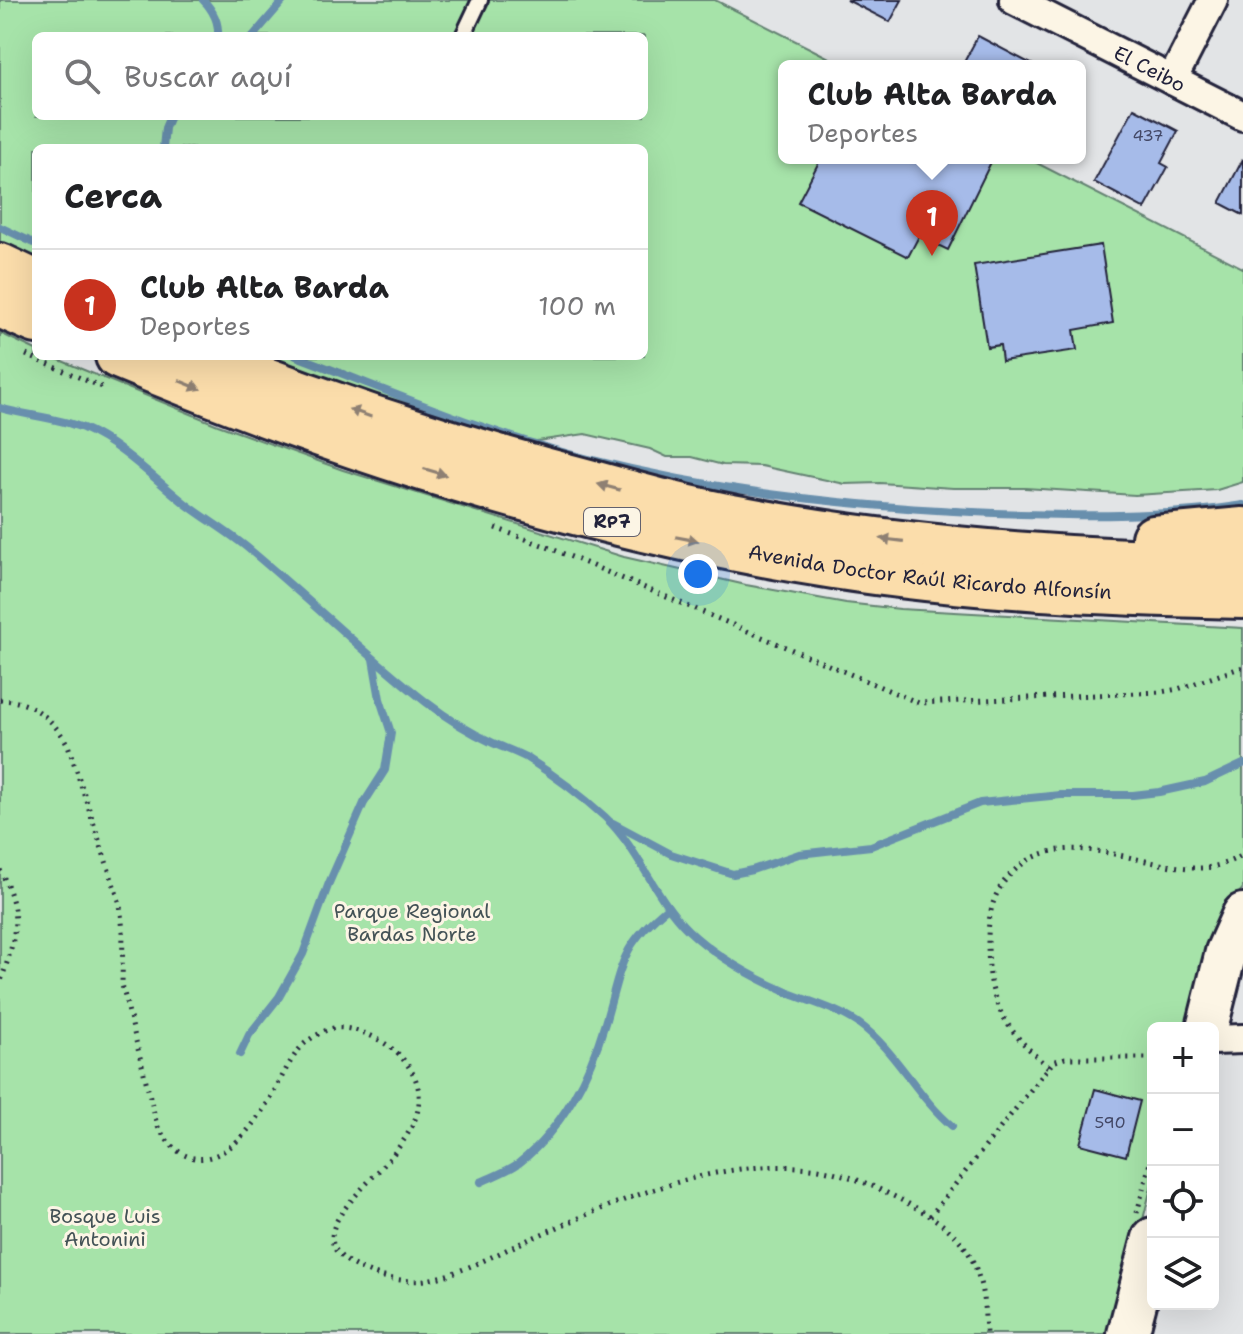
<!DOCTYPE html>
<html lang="es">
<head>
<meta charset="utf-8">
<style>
	:root { --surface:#fff; --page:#f2f2f2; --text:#202124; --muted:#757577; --line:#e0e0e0; --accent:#c8321e }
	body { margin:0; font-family:"Shantell Sans",sans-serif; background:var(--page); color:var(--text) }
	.controls { position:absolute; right:24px; bottom:24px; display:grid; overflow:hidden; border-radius:12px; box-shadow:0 8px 32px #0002 }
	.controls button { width:72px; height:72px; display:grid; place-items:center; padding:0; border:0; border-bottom:2px solid var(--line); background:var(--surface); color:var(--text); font:40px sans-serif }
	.you { position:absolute; left:698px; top:574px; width:28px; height:28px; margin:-20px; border:6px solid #fff; border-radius:50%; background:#1a73e8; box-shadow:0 0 0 12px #1a73e833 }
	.badge { display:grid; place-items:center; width:52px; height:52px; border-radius:50%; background:var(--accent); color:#fff; font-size:26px; font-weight:700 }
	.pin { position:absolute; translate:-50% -66px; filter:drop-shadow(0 2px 4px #0008) }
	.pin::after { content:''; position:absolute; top:42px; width:28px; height:24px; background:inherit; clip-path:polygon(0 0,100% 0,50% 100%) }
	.popup { position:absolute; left:778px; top:60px; width:308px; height:104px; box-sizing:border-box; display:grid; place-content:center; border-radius:12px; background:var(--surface); filter:drop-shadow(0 2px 6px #0005); font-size:26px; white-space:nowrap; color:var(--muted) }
	.popup b { font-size:30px; color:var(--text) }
	.popup::after { content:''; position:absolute; left:50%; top:100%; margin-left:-16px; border:16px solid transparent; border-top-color:var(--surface) }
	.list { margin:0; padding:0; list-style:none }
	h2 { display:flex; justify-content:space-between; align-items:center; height:104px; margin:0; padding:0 32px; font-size:34px }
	h2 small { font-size:26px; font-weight:400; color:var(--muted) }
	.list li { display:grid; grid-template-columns:52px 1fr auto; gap:24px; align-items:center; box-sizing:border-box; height:112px; padding:0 32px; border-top:2px solid var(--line) }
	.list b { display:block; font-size:30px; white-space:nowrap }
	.list p { margin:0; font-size:26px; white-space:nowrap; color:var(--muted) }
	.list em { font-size:26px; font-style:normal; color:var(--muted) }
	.icon { flex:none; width:44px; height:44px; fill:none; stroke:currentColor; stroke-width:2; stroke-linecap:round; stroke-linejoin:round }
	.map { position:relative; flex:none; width:1243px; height:1334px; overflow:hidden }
	.search { position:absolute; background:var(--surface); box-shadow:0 8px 32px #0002; left:32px; top:32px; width:616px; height:88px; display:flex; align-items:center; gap:20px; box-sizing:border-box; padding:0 28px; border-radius:12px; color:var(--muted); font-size:30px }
	.panel { position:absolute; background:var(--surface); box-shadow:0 8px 32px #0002; left:32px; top:144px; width:616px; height:216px; border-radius:12px }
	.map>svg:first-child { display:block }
	.green { fill:#a6e3a9; stroke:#648272; stroke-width:2; fill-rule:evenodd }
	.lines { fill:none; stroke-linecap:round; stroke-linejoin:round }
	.stream { stroke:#688fad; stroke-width:8 }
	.building { fill:#a6bbe9; stroke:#22223b; stroke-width:2 }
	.lane-casing { stroke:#22223b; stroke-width:20 }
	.street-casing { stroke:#22223b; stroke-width:34 }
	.secondary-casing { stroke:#22223b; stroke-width:46 }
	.highway-casing { stroke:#22223b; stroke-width:50 }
	.path { stroke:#22223b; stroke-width:5; stroke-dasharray:2 6; stroke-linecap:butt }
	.lane { stroke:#fcf5e5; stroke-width:14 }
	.street { stroke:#fcf5e5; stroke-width:28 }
	.secondary { stroke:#fcf5e5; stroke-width:40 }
	.highway { stroke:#fbddab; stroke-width:44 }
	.oneway { fill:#8e8073 }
	.labels { text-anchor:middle; stroke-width:6; stroke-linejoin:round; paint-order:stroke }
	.number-label { font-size:16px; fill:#434866 }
	.shield { fill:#fcf5e5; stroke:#63616e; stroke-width:2 }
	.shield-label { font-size:18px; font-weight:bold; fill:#22223b }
	.street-label { font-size:20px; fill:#22223b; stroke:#fcf5e5 }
	.park-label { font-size:20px; fill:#435256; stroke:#fcf5e5 }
</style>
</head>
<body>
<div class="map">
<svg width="1243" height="1334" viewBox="0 0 1243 1334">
	<rect width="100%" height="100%" fill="#e2e4e6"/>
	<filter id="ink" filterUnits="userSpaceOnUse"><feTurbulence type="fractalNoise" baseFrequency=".0125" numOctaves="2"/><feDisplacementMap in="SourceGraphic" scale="16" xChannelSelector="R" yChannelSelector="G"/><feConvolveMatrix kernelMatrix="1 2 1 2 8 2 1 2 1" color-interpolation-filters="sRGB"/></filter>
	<g filter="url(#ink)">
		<g class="green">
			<path d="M0 0H715L845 66H784V158H1027L1243 268V482L1217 490 1135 495 1025 488H953L880 483 845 484 761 466 723 465 692 457H667L650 449 585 434 537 441 509 439 418 411 264 356H644V148H36V262L0 244ZM36 36H644V116H36Z"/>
			<polygon points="0,333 36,350 36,356 50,356 218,425 343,470 624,557 746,585 846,603 900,609 1243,628 1243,888 1232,902 1191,1028 1153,1028 1153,1180 1114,1334 0,1334"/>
		</g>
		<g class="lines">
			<g class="stream">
				<path d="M203 0C213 10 219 22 218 36"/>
				<polyline points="253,36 284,0"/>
				<polyline points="163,148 165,128 170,116"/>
				<polyline points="0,227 36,244"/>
				<path d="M296 356C392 392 488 434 588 459 723 493 856 507 995 513 1078 516 1161 518 1243 505"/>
				<path d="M0 408C28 416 56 417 83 428 122 445 153 478 186 504 207 520 230 533 250 550 310 600 365 654 426 702 447 718 469 732 493 743 504 748 516 752 527 758 554 775 581 795 605 817 639 849 654 897 688 930 716 957 755 978 791 994 814 1003 837 1009 858 1023 895 1049 917 1097 952 1126"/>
				<polyline points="613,823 671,854 733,874 752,870 799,854 871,846 980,803 1061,795 1133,795 1159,792 1205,782 1243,764"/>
				<polyline points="240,1054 249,1035 279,997 303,954 329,883 364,803 385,770 391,733 380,699 373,659"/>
				<path d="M481 1182C494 1176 508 1171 519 1163 562 1129 590 1074 605 1023 622 966 619 947 668 907"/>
			</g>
		</g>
		<g class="building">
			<polygon points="847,0 902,0 890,22"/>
			<polygon points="978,36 1035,66 962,66"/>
			<polygon points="1134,108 1178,131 1161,163 1168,167 1145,209 1094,182"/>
			<polygon points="821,158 993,158 948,250 919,236 908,257 798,202"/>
			<polygon points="1243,159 1243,215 1220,203"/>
			<polygon points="1101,245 1113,323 1074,330 1077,350 1002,361 1000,345 987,347 974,265"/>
			<polygon points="1095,1089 1140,1101 1126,1156 1080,1144"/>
		</g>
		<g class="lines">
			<g class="lane-casing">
				<polyline id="lane" points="463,36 480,0"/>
			</g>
			<g class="street-casing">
				<g id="street">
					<path id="s1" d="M1014 0 1243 116"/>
					<polyline points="1172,80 1213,0"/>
					<polyline points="1213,1040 1243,1039"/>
				</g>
			</g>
			<g class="secondary-casing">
				<g id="secondary">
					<polyline points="1207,1028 1226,952 1243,914"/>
					<polyline points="1128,1334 1153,1238"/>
				</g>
			</g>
			<g class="highway-casing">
				<g id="highway">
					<polyline points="0,266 36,283"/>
					<polyline points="0,305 36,321"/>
					<path id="s2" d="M118 356C348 452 588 528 834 566 969 587 1106 593 1243 596"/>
					<path d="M203 356C329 406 458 448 589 482 640 496 691 510 742 519 907 550 1076 562 1243 564"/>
					<polyline points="1154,538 1243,530"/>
				</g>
			</g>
			<g class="path">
				<polyline points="26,355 102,387"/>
				<polyline points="495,528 545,546 919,703 1161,692 1178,689 1243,667"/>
				<path d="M0 700C32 700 53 719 68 745L120 904 123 931 122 985 157 1125C193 1191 242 1147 269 1100 281 1081 289 1059 304 1044 312 1037 324 1030 334 1028 354 1026 380 1038 395 1051 493 1142 255 1218 359 1268 380 1278 408 1284 431 1279 465 1272 498 1253 530 1239 619 1201 718 1155 818 1169 849 1174 878 1188 905 1202 970 1235 983 1262 986 1334"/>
				<path d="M0 870C24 915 15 939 0 984"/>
				<path d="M1048 1067C1002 1026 988 1004 988 941 988 914 993 889 1015 870 1067 823 1142 871 1203 868 1217 867 1230 862 1243 855"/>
				<polyline points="1137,1213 1153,1151"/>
				<polyline points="930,1216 1053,1062 1065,1058 1153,1058"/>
			</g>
			<use href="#lane" class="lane"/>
			<use href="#street" class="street"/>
			<use href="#secondary" class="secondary"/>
			<use href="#highway" class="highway"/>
		</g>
		<defs><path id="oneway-solid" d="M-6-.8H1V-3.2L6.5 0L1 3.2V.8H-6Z" transform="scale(2)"/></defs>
		<g class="oneway">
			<use href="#oneway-solid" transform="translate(190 385) rotate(22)"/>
			<use href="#oneway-solid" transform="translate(360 413) rotate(-161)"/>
			<use href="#oneway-solid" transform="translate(435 472) rotate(17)"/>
			<use href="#oneway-solid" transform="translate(609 487) rotate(-165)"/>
			<use href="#oneway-solid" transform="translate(687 539) rotate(11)"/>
			<use href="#oneway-solid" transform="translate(892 540) rotate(-173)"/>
		</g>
	</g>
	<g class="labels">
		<g class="number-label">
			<text x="1148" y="141">437</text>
			<text x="1110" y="1128">590</text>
		</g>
		<rect class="shield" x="584" y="508" width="56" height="28" rx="6"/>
		<g class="shield-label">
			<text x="612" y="528">RP7</text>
		</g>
		<g class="street-label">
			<text dy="7" stroke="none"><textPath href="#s1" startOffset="152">El Ceibo</textPath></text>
			<text dy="7" stroke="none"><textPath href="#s2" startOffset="844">Avenida Doctor Raúl Ricardo Alfonsín</textPath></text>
		</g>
		<g class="park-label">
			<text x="412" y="918">Parque Regional<tspan x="412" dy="23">Bardas Norte</tspan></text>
			<text x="105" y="1223">Bosque Luis<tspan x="105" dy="23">Antonini</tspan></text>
		</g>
	</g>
</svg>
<div class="controls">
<button>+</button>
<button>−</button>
<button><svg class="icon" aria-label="locate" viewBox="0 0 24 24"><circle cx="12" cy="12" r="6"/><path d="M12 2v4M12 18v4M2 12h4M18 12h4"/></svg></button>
<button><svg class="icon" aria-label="layers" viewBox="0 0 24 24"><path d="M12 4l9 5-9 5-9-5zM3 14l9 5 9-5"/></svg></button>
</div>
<div class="you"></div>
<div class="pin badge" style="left:932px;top:256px">1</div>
<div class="popup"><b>Club Alta Barda</b>Deportes</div>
<div class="search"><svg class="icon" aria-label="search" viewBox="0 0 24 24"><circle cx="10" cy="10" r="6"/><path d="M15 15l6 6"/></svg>Buscar aquí</div>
<section class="panel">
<h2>Cerca<small></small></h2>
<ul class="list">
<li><span class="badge">1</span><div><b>Club Alta Barda</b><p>Deportes</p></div><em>100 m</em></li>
</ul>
</section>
</div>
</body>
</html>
